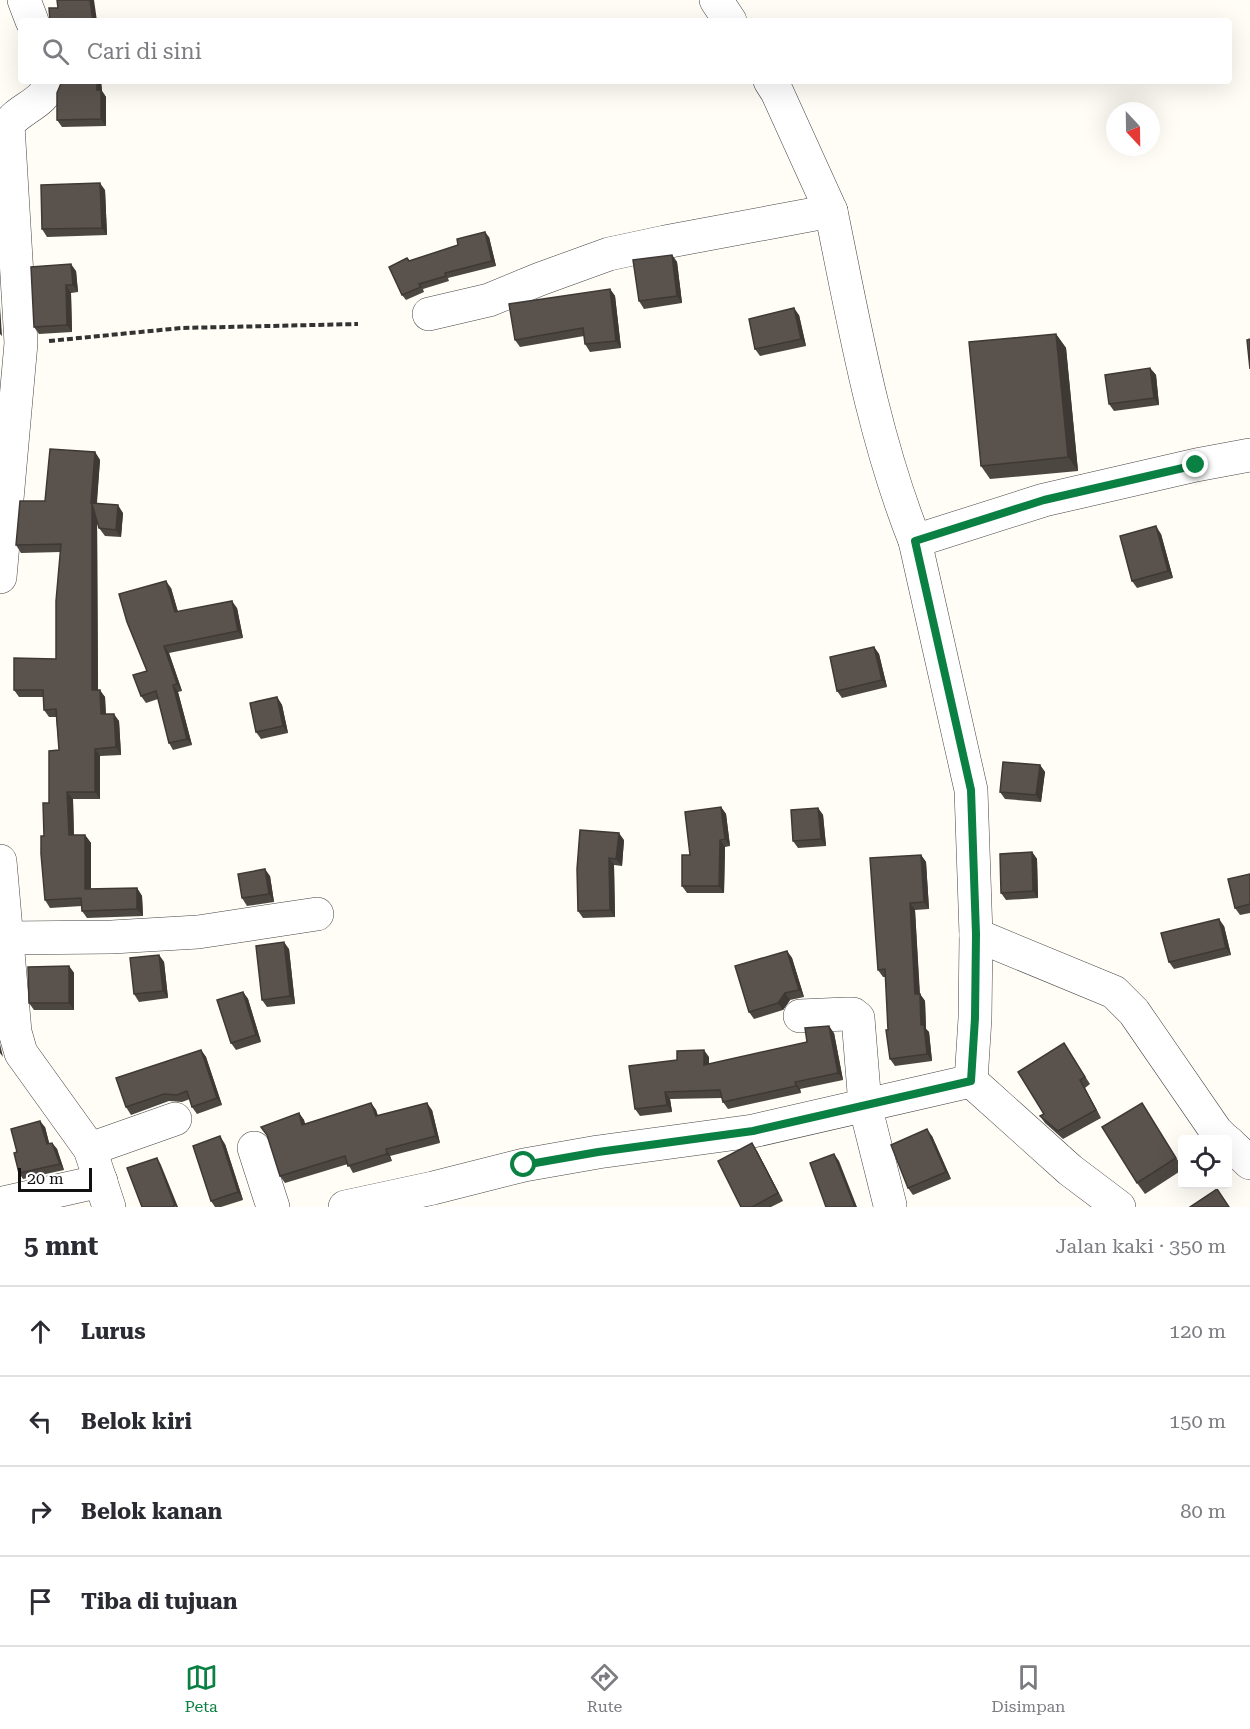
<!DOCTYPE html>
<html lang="id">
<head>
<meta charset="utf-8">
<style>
	:root { --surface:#fff; --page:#f2f2f3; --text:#2b2b33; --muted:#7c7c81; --line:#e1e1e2; --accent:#0b8043 }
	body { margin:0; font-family:"Roboto Serif",serif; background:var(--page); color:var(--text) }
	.controls { position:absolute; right:18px; bottom:18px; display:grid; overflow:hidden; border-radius:6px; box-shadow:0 6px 24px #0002 }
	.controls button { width:54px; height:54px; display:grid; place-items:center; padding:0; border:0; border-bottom:2px solid var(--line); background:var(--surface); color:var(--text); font:30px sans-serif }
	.compass { position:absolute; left:1106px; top:102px; width:54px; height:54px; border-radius:50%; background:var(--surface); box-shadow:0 6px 24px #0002; rotate:158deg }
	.scale { position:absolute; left:18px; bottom:15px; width:74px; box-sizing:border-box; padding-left:6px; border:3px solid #111; border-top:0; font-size:16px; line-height:21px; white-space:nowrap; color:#111; -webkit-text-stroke:4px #fff; paint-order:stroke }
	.stop { position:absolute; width:18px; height:18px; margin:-14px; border:4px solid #0b8043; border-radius:50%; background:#fff }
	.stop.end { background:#0b8043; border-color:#fff; box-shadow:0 2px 6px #0008 }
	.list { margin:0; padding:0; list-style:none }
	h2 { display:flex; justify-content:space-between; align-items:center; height:78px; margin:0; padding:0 24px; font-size:26px }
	h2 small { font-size:20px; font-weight:400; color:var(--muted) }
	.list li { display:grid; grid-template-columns:39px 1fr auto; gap:18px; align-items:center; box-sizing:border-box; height:90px; padding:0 24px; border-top:2px solid var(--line) }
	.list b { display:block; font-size:22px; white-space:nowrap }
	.list em { font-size:20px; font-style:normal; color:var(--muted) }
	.icon { flex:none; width:33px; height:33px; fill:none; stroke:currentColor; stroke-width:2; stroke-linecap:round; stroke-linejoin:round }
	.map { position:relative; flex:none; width:1250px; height:1207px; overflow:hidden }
	.search { position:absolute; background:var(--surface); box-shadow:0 6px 24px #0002; left:18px; right:18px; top:18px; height:66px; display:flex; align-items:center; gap:15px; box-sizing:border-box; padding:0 21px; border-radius:6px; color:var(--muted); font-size:22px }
	.sheet { height:438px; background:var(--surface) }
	nav { display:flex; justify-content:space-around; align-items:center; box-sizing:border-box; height:84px; border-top:2px solid var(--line); background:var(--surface); font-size:16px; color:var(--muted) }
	nav a { display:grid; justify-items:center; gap:3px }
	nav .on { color:var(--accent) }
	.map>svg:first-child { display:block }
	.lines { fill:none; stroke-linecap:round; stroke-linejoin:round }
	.minor-casing { stroke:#444; stroke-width:34 }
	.path { stroke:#333; stroke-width:4; stroke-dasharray:6 3; stroke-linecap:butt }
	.minor { stroke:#fff; stroke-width:33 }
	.wall { fill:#4d4742 }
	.shaded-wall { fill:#3f3936 }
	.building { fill:#5a524d; stroke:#3f3936; stroke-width:1.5 }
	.route { stroke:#0b8043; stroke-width:8 }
</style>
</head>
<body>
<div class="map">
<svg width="1250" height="1207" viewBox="0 0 1250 1207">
	<rect width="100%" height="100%" fill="#fffdf5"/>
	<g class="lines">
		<g class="minor-casing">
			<g id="minor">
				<polyline points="24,0 32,21"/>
				<polyline points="716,0 730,21"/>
				<polyline points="770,81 777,92 831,211"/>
				<path d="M429 314 489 300 540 279 609 254 665 242 831 211C854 323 873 435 915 541"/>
				<path d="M0 577 21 343 8 125C19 108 47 103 50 81"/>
				<polyline points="0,861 15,1032 21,1053 90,1149 109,1207"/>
				<polyline points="976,935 1114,992 1134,1012 1216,1131 1225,1140"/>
				<polyline points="5,938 112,937 198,932 317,914"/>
				<polyline points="800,1016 846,1014 853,1014 858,1018 865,1105 890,1205"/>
				<polyline points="971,1081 1070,1170 1119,1207"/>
				<polyline points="1228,1142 1250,1163"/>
				<polyline points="254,1148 273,1207"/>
				<polyline points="90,1149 175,1119"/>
				<polyline points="3,1203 101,1181"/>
				<polyline points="345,1207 433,1188 524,1165 598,1152 753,1131 971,1081 975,1018 976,935 971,790 915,541 1044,500 1196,465 1250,455"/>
			</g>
		</g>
		<polyline class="path" points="49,341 181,328 358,324"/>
		<use href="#minor" class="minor"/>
	</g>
	<g class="wall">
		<polygon points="62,81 101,81 102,91 106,97 106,126 62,127 57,120"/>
		<polygon points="105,190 107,235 47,237 42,229"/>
		<polygon points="489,237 496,266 448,278 449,281 423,289 424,292 406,300 402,295 407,258 410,261"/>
		<polygon points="672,255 677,262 682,303 644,309 639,301"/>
		<polygon points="76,271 78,292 71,293 72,332 39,334 34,327"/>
		<polygon points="610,289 615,296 621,348 590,352 585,344 584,336 520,347 515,340"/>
		<polygon points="799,315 806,346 760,356 755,349"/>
		<polygon points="1056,334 1066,348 1078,471 990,479 981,466"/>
		<polygon points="1150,368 1156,375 1159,405 1114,411 1109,404"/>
		<polygon points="95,452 100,460 97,503 123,513 121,537 105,536 99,528 97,522 98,690 105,697 106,714 119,721 121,755 100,756 100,799 73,799 74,835 85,835 91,843 91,889 137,888 142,896 143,916 87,918 82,911 82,906 50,908 45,900 44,836 59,750 56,717 49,717 44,710 43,697 19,697 14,690 56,659 61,552 21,553 16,545 45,501"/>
		<polygon points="1161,534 1173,578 1137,588 1132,581"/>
		<polygon points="171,588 178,612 237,608 243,638 169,653 182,691 178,692 192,745 173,750 169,743 158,699 146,703 141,696 147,671"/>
		<polygon points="874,647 879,654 887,687 842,698 837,691"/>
		<polygon points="277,697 282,705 288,733 261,739 256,732"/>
		<polygon points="1040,765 1045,772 1041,802 1005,799 1000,792"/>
		<polygon points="721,807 726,814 730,846 725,847 724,893 687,893 682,886 690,855"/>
		<polygon points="818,808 823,815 826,846 798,848 793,841"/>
		<polygon points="624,840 622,866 614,865 615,917 583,918 578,911 577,869"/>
		<polygon points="1032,852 1037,859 1038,898 1006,900 1001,893"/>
		<polygon points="921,855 926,862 929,909 915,910 920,994 925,1001 926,1029 929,1032 932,1061 895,1066 890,1059 886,977 883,977 878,970"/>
		<polygon points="1250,874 1250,913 1240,915 1235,908"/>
		<polygon points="270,876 274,902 247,906 242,898"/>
		<polygon points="1224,926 1231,955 1174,969 1169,962"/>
		<polygon points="289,949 295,1004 267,1007 262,1000"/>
		<polygon points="787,951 792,958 804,997 790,1000 783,1010 754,1019 749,1012"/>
		<polygon points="159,955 164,962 168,998 139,1002 134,994"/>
		<polygon points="69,966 74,973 74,1010 34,1010 29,1003"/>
		<polygon points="243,992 248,999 261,1042 236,1050 231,1043"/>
		<polygon points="834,1033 843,1080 800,1089 801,1093 728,1109 723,1102 722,1098 670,1099 672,1112 640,1116 635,1109 709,1057 709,1064 807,1042"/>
		<polygon points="1064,1043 1090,1084 1085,1088 1101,1118 1063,1139 1045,1123 1040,1116 1044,1114"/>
		<polygon points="201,1050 206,1057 222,1105 197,1114 192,1107 190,1099 182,1102 169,1101 131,1115 126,1107"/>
		<polygon points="371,1103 376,1110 378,1116 432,1110 440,1143 390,1156 392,1161 353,1173 348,1164 285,1183 280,1176 299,1113 304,1120 305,1124"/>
		<polygon points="1142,1103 1182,1167 1182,1170 1145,1194 1137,1183"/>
		<polygon points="45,1127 49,1143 52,1143 57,1149 64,1170 23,1179 19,1173 17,1152"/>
		<polygon points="932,1136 951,1179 913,1195 908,1188"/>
		<polygon points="225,1144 243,1200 221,1207 215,1207 211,1201"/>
		<polygon points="757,1151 783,1201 771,1207 741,1207"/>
	</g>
	<g class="shaded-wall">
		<polygon points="90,0 94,0 97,21 93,21"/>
		<polygon points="97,81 101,81 102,91 106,97 106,126 101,119"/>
		<polygon points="100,183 105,190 107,235 102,228"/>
		<polygon points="485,232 489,237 496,266 492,261"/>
		<polygon points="672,255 677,262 682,303 677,296"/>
		<polygon points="71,264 76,271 78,292 73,285"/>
		<polygon points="66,285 71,293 72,332 67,325"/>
		<polygon points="610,289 615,296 621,348 616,341"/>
		<polygon points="0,306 2,336 0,334"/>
		<polygon points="794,308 799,315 806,346 801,339"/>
		<polygon points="1056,334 1066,348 1078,471 1068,457"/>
		<polygon points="1150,368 1156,375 1159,405 1154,398"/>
		<polygon points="95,452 100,460 96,510 97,511 98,698 92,690 91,503"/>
		<polygon points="118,505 123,513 121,537 116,530"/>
		<polygon points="1156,526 1161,534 1173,578 1168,571"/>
		<polygon points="166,581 171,588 180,619 175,612"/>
		<polygon points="232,601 237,608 243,638 238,631"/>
		<polygon points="164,646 169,653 182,691 177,684"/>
		<polygon points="874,647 879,654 887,687 882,680"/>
		<polygon points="173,685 178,692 192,745 187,739"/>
		<polygon points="100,690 105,697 106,722 101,714"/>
		<polygon points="277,697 282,705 288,733 283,726"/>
		<polygon points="114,714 119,721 121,755 116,747"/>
		<polygon points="95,749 100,756 100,799 95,792"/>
		<polygon points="1040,765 1045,772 1041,802 1036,795"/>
		<polygon points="67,792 73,799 74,843 69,835"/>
		<polygon points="721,807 726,814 730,846 725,839"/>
		<polygon points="818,808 823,815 826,846 821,839"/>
		<polygon points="619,833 624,840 622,866 616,859"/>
		<polygon points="85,835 91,843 91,897 85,889"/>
		<polygon points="720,840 725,847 724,893 719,886"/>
		<polygon points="1032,852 1037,859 1038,898 1033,891"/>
		<polygon points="921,855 926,862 929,909 924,902"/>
		<polygon points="609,858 614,865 615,917 610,910"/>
		<polygon points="265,869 270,876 274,902 269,894"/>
		<polygon points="137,888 142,896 143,916 137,909"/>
		<polygon points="910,903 915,910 920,1001 915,994"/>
		<polygon points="1219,919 1224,926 1231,955 1226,948"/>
		<polygon points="284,942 289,949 295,1004 290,996"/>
		<polygon points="787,951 792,958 804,997 799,990"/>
		<polygon points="159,955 164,962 168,998 163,991"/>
		<polygon points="69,966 74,973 74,1010 69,1003"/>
		<polygon points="243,992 248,999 261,1042 256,1035"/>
		<polygon points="785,993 790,1000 783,1010 778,1003"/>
		<polygon points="920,994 925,1001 926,1029 929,1032 932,1061 927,1054 921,1025"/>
		<polygon points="829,1026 834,1033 843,1080 838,1073"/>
		<polygon points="0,1044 3,1057 0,1053"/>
		<polygon points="201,1050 206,1057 222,1105 217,1098"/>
		<polygon points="704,1050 709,1057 709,1072 704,1065"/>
		<polygon points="1080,1080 1085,1088 1101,1118 1096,1110"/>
		<polygon points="795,1082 800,1089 801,1093 796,1086"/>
		<polygon points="665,1092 670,1099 672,1112 667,1105"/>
		<polygon points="371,1103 376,1110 380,1123 376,1116"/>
		<polygon points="427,1103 432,1110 440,1143 436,1136"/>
		<polygon points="299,1113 304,1120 307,1132 302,1125"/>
		<polygon points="40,1121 45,1127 51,1150 47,1144"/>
		<polygon points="927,1129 932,1136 951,1179 946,1172"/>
		<polygon points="220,1136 225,1144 243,1200 238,1192"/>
		<polygon points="52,1143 57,1149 64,1170 60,1164"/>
		<polygon points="752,1143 757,1151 783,1201 778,1193"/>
		<polygon points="386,1149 390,1156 392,1161 387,1154"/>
		<polygon points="834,1154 839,1161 857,1207 855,1207"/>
		<polygon points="157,1158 161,1165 178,1207 176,1207 175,1206"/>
	</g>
	<g class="building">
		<polygon points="57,0 90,0 93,21 50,21 49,8 58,8"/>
		<polygon points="62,81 97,81 97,90 101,90 101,119 57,120 57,93"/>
		<polygon points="100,183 102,228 42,229 41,185"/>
		<polygon points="485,232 492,261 445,273 446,276 419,284 421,287 402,295 389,267 407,258 409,261 458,245 457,239"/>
		<polygon points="672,255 677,296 639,301 633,260"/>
		<polygon points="71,264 73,285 66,285 67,325 34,327 31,267"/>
		<polygon points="610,289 616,341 585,344 583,328 515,340 509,304"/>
		<polygon points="794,308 801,339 755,349 749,319"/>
		<polygon points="1056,334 1068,457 981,466 969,342"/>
		<polygon points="1250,339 1250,369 1247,340"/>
		<polygon points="1150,368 1154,398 1109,404 1105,375"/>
		<polygon points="50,449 95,452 91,503 118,505 116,530 99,528 92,504 92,690 100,690 101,714 114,714 116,747 95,749 95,792 67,792 69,835 85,835 85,889 137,888 137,909 82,911 81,898 45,900 41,854 41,836 44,836 43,803 49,803 49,751 59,750 56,709 44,710 43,690 14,690 14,658 56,659 56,601 61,544 16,545 20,501 45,501"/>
		<polygon points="1156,526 1168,571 1132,581 1120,536"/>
		<polygon points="166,581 175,612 232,601 238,631 164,646 177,684 173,685 187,739 169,743 156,691 141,696 133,675 147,671 127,622 119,594"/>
		<polygon points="874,647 882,680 837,691 830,657"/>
		<polygon points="277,697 283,726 256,732 250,703"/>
		<polygon points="1003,762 1040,765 1036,795 1000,792"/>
		<polygon points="721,807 725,839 720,840 719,886 682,886 682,855 690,855 685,812"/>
		<polygon points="818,808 821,839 793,841 791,810"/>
		<polygon points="580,830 619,833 616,859 609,858 610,910 578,911 577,869"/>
		<polygon points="1032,852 1033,891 1001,893 1000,854"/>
		<polygon points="921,855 924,902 910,903 915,994 920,994 921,1025 924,1025 927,1054 890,1059 886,1030 888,1030 885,969 878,970 870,858"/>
		<polygon points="265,869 269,894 242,898 238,874"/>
		<polygon points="1250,874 1250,904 1235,908 1228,879"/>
		<polygon points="1219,919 1226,948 1169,962 1161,933"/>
		<polygon points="284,942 290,996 262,1000 256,946"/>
		<polygon points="787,951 799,990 785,993 778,1003 749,1012 735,966"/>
		<polygon points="159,955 163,991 134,994 130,958"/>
		<polygon points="69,966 69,1003 29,1003 28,967"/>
		<polygon points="243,992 256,1035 231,1043 217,1000"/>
		<polygon points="829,1026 838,1073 795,1082 796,1086 723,1102 720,1090 665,1092 667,1105 635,1109 629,1066 677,1060 677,1051 704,1050 704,1065 807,1042 805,1028"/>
		<polygon points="1064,1043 1085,1077 1080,1080 1096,1110 1058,1131 1040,1116 1044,1114 1018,1072"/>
		<polygon points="201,1050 217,1098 192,1107 187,1091 177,1095 164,1094 126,1107 116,1078"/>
		<polygon points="371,1103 376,1116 427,1103 436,1136 386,1149 387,1154 348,1166 345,1156 280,1176 267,1135 261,1127 299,1113 302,1125"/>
		<polygon points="1142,1103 1176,1158 1137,1183 1102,1127"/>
		<polygon points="40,1121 47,1144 52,1143 60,1164 19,1173 14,1153 17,1152 11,1129"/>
		<polygon points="927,1129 946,1172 908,1188 891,1145"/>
		<polygon points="220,1136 238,1192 211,1201 193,1146"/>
		<polygon points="752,1143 778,1193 752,1207 741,1207 718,1161"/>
		<polygon points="834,1154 855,1207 826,1207 810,1163"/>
		<polygon points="157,1158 175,1206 171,1207 142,1207 127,1168"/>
		<polygon points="1217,1189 1229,1207 1190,1207"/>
	</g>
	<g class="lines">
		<polyline class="route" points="524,1165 598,1152 753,1131 971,1081 975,1018 976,934 971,790 915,541 1044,500 1196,465"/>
	</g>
</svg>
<div class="controls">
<button><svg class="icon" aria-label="locate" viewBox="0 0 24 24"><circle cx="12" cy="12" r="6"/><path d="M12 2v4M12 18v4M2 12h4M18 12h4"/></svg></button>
</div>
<svg class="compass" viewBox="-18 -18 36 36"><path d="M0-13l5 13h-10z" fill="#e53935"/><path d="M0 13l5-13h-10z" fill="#7c7c81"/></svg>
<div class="scale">20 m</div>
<div class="stop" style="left:524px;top:1165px"></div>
<div class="stop end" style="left:1196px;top:465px"></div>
<div class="search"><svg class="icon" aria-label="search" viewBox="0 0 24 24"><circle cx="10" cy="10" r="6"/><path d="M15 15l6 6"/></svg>Cari di sini</div>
</div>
<section class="sheet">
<h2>5 mnt<small>Jalan kaki · 350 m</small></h2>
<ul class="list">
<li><svg class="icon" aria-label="ahead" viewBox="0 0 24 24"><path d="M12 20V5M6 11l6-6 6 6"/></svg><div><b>Lurus</b></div><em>120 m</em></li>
<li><svg class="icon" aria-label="left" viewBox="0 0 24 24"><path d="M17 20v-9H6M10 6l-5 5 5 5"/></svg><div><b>Belok kiri</b></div><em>150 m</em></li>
<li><svg class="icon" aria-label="right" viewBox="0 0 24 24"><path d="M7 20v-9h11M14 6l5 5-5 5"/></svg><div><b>Belok kanan</b></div><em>80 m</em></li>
<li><svg class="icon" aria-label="arrive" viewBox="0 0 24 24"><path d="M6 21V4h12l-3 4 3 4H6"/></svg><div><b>Tiba di tujuan</b></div></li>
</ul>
</section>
<nav>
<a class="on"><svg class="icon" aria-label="map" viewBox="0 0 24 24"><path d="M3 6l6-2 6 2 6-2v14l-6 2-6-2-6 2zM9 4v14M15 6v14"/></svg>Peta</a>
<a><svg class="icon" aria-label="directions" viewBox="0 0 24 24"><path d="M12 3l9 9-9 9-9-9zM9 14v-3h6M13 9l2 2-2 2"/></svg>Rute</a>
<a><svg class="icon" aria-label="saved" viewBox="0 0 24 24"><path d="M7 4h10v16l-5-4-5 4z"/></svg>Disimpan</a>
</nav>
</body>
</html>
